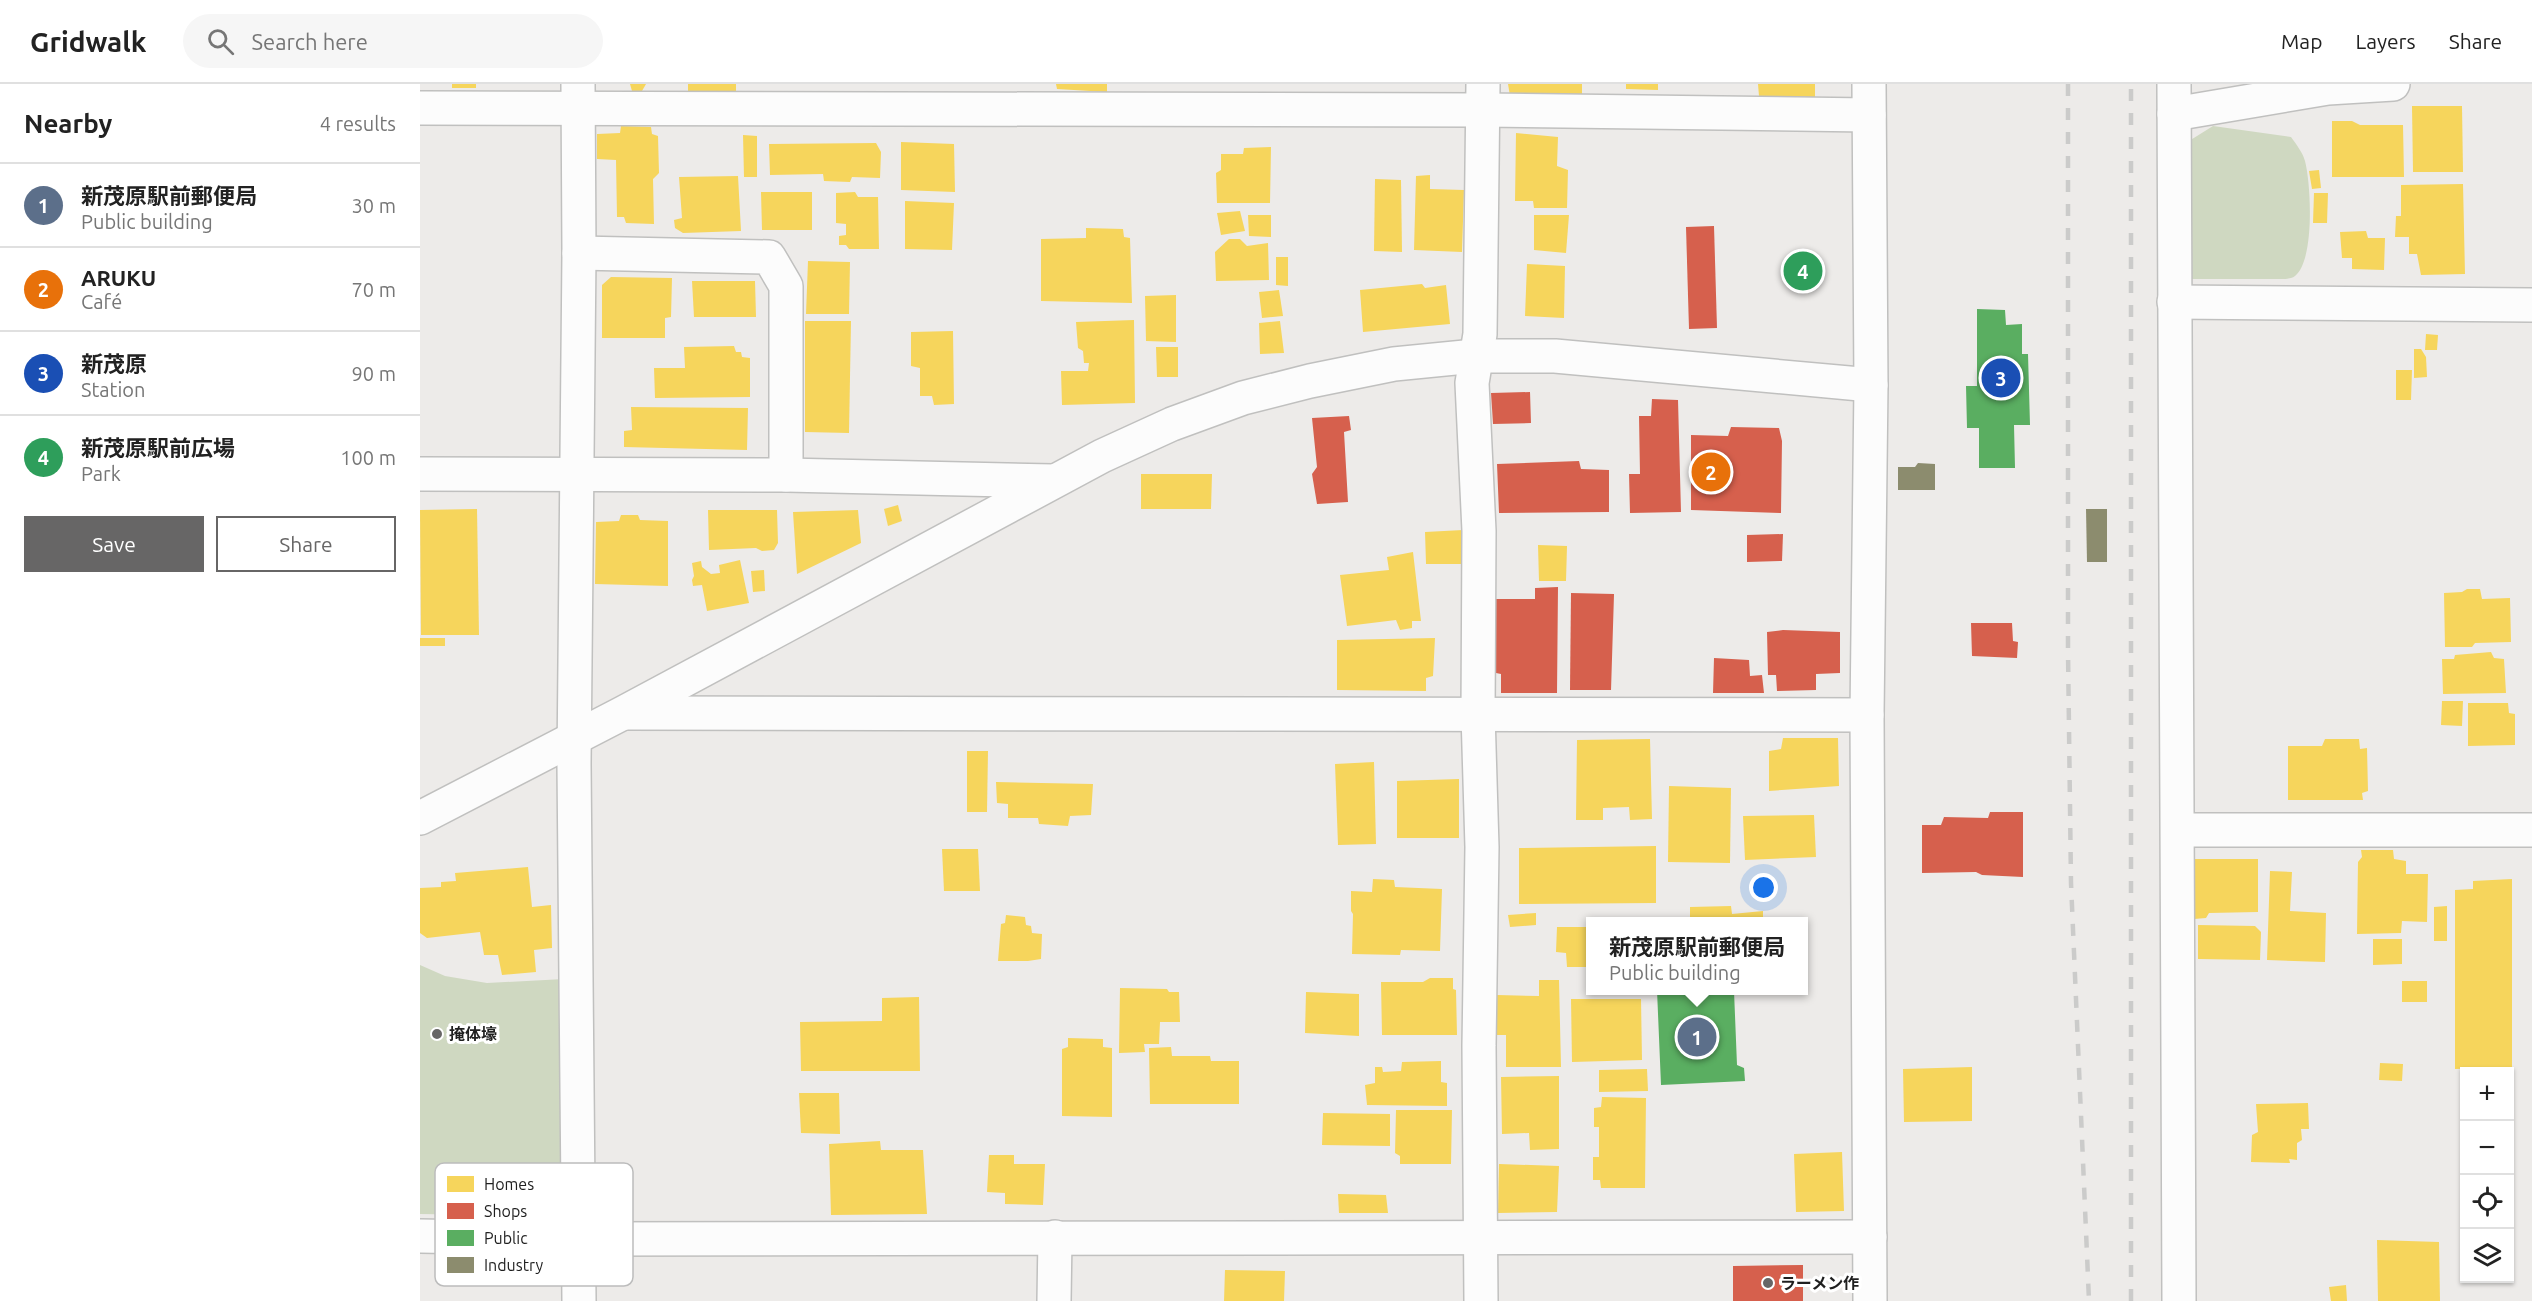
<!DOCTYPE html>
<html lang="en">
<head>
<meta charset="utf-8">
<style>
	:root { --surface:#fff; --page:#f6f6f6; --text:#222; --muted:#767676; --line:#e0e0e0; --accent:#676666 }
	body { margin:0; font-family:Ubuntu,"Noto Sans JP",sans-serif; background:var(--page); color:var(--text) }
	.controls { position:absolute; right:18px; bottom:18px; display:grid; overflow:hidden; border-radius:0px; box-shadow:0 2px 4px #0004 }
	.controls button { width:54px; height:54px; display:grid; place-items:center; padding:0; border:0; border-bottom:2px solid var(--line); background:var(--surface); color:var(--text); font:30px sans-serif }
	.you { position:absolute; left:1344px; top:804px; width:21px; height:21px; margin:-15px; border:4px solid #fff; border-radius:50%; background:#1a73e8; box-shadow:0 0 0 9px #1a73e833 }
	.badge { display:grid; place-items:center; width:39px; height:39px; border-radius:50%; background:var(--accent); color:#fff; font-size:20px; font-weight:700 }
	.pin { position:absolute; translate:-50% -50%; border:3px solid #fff; box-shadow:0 2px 6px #0006 }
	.popup { position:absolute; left:1166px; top:833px; width:222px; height:78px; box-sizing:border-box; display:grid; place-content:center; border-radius:0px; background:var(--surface); filter:drop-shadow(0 2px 4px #0005); font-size:20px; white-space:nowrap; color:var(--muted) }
	.popup b { font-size:22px; color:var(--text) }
	.popup::after { content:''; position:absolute; left:50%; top:100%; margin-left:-12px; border:12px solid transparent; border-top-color:var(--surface) }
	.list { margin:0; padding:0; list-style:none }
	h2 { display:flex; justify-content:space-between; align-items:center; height:78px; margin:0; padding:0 24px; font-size:26px }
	h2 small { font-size:20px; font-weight:400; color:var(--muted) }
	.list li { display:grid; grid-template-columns:39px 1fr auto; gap:18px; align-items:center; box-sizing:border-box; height:84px; padding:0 24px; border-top:2px solid var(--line) }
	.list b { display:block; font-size:22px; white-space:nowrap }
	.list p { margin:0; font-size:20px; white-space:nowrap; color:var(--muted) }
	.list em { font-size:20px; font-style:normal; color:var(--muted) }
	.actions { display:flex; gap:12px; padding:18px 24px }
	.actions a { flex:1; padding:14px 0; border:2px solid var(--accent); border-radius:0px; text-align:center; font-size:21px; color:var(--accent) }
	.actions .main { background:var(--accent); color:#fff }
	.icon { flex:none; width:33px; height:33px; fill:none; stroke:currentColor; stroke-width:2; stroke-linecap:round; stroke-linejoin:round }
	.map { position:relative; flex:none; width:2112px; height:1217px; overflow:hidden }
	header { display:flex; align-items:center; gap:36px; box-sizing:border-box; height:84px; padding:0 30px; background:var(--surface); border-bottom:2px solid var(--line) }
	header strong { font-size:28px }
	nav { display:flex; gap:33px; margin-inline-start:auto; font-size:21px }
	.search { width:420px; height:54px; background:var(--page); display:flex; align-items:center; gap:15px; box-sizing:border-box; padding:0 21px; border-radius:33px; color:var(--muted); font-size:22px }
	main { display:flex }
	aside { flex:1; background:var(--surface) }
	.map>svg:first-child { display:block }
	.forest { fill:#cfd8c1 }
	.homes { fill:#f6d55c }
	.shops { fill:#d6604d }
	.public { fill:#5aae61 }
	.industry { fill:#8c8c6e }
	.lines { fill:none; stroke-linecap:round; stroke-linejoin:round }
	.minor-casing { stroke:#c0c0bf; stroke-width:36 }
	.minor { stroke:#fcfcfc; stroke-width:33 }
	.rail { stroke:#cbcbca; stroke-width:4.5; stroke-dasharray:12 12; stroke-linecap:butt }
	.poi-dot { fill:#676666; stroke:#fff; stroke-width:2 }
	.labels { text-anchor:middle; stroke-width:6; stroke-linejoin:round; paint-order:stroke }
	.poi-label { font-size:16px; font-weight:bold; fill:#1f1f1f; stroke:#fff; text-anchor:start }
	.key { fill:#fff; stroke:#bcbcbc; stroke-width:1.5 }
	.key-label { font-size:16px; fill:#1f1f1f }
</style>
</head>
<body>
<header>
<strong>Gridwalk</strong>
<div class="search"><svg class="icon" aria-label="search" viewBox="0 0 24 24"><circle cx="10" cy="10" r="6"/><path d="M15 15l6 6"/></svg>Search here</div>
<nav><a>Map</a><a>Layers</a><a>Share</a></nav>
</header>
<main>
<aside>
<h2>Nearby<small>4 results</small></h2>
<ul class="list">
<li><span class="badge" style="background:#5c6f8a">1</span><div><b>新茂原駅前郵便局</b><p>Public building</p></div><em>30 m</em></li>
<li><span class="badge" style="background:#e8710a">2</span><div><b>ARUKU</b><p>Café</p></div><em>70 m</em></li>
<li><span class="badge" style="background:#1a4fb4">3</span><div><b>新茂原</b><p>Station</p></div><em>90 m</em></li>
<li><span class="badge" style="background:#2e9e5b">4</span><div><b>新茂原駅前広場</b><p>Park</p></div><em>100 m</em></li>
</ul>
<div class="actions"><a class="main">Save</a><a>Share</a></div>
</aside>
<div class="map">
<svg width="2112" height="1217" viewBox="0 0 2112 1217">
	<rect width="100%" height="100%" fill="#edebe9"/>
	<g class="forest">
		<path d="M1793 42 1871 53C1876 60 1883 69 1885 77 1891 100 1895 176 1875 192 1873 194 1869 194 1866 195H1770L1769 57Z"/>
		<polygon points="0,881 25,892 67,899 144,895 143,1132 0,1130"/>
	</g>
	<g class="homes">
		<rect x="32" y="0" width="24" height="4"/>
		<polygon points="210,0 226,0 222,7 212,7"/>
		<rect x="268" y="0" width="48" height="9"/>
		<polygon points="636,0 687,0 687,8 637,5"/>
		<polygon points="1088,0 1162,0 1162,12 1090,12"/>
		<polygon points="1206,0 1238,0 1238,6 1206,5"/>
		<polygon points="1338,0 1395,0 1395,13 1339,12"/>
		<polygon points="1992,22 2042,22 2043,88 1993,88"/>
		<polygon points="1912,37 1932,37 1940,41 1983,41 1984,93 1912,93"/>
		<polygon points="201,42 231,43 232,50 238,52 239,89 233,95 234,140 206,139 204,133 197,133 196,76 177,75 177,50 200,49"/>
		<polygon points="1096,49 1138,53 1137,82 1148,86 1147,124 1114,124 1113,117 1095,117"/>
		<polygon points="323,51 337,52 337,93 324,93"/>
		<polygon points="481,58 534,60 535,108 481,106"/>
		<polygon points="456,59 461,68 460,94 432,93 430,98 404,97 403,90 350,91 349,60"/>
		<polygon points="851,63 850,119 797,119 796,89 801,86 801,70 823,70 824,64"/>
		<polygon points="1899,86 1901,104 1892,105 1889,87"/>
		<polygon points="1010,91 1010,105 1044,106 1042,168 994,166 996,92"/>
		<polygon points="318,92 321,147 263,149 255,144 254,136 262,134 259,93"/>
		<polygon points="955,95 981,96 982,168 954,167"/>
		<polygon points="2043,100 2045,190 2001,191 1997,170 1989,170 1989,153 1975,153 1976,132 1981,132 1981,101"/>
		<polygon points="341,108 392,108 392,146 342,146"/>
		<polygon points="435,108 438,113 458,113 459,165 429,165 426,161 419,161 419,152 426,151 426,140 416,139 416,109"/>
		<polygon points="1894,109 1908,109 1907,139 1893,139"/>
		<polygon points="485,117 534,119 532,166 485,165"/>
		<polygon points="820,127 825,147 801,151 797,129"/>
		<polygon points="828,131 851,131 851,153 829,152"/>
		<polygon points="1114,131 1149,131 1146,169 1114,166"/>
		<polygon points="666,144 703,145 704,153 710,154 712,219 621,217 621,155 666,154"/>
		<polygon points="1946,147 1948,154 1965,154 1964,186 1932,185 1932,174 1922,174 1920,148"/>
		<polygon points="809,155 820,155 827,162 848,159 849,196 796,197 795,168"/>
		<polygon points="856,173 868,173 868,202 856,201"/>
		<polygon points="388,177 430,178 429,230 386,230"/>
		<polygon points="1107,180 1145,182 1144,234 1105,232"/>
		<polygon points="191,193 252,194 251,233 245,234 245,254 182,254 182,201"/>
		<polygon points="272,197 335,197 336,233 274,233"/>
		<polygon points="1002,200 1005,204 1026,201 1030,240 943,248 940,206"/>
		<polygon points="859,206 863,232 842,234 839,208"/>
		<polygon points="756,211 756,258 726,257 725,212"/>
		<polygon points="714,236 715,319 642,321 641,287 668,287 669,279 664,279 663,267 658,264 656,238"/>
		<polygon points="385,237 431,237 429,349 385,348"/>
		<polygon points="860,237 864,269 840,270 839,239"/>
		<polygon points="533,247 534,320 514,321 512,312 500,312 500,284 491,282 491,248"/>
		<polygon points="2006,250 2018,251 2017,266 2005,266"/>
		<polygon points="314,262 316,268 321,268 322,273 330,274 330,313 235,314 234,284 265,284 264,263"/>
		<polygon points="736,263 758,263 758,293 737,293"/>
		<polygon points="1994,265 2001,265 2006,273 2007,293 1994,294"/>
		<polygon points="1976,286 1992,286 1991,316 1976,316"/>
		<polygon points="211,323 328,324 327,366 204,363 204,347 212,346"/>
		<polygon points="721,390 792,390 791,425 721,425"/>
		<polygon points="478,421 482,437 468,442 464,425"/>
		<polygon points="57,425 59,551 1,551 0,426"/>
		<polygon points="288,426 357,426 358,459 354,466 342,467 336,464 289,466"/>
		<polygon points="438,426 441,459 377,490 373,428"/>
		<polygon points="201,431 218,431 220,436 248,437 248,502 175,500 176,438 199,437"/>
		<polygon points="1043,446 1044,480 1006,480 1005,448"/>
		<polygon points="1118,461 1147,462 1146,497 1119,497"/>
		<polygon points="993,468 1001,537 992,537 992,544 980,546 976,536 927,542 920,491 969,486 967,473"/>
		<polygon points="320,476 329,519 287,527 282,501 273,502 272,496 274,492 272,479 281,477 282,483 291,490 300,489 299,481"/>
		<polygon points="344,486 345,507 333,508 331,487"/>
		<polygon points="2047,505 2060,505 2062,515 2090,514 2091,558 2055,559 2052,563 2025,563 2024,509 2042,508"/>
		<rect x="0" y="554" width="25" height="8"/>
		<polygon points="1015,554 1013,592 1006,594 1006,607 917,606 917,556"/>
		<polygon points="2071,568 2074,574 2084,575 2086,609 2023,610 2022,575 2034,575 2035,571"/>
		<polygon points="2022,617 2043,617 2042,642 2021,641"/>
		<polygon points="2048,619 2088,619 2089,629 2095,630 2095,661 2048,662"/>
		<polygon points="1363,654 1418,654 1419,702 1349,707 1349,667 1361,665"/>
		<polygon points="1230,655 1232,735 1210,736 1209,723 1183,724 1183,736 1156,736 1157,656"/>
		<polygon points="1905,655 1939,655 1940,665 1947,664 1948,707 1942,709 1943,716 1868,716 1868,662 1902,662"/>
		<polygon points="547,667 568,667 567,728 547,728"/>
		<polygon points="954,678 956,760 918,761 915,680"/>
		<polygon points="1039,695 1039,754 977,754 977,697"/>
		<polygon points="576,698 673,700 671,731 650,732 648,742 619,740 618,734 588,734 588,720 577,719"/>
		<polygon points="1249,702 1311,704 1310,779 1248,778"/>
		<polygon points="1394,731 1396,773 1325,776 1323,732"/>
		<polygon points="1236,762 1236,819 1099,820 1099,764"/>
		<polygon points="522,765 558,765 560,807 524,807"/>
		<polygon points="1941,766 1973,766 1974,775 1986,777 1986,790 2008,790 2007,838 1982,837 1981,849 1937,850 1938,778 1942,773"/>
		<polygon points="1775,775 1838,775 1838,828 1789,829 1786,834 1774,835"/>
		<polygon points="108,783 112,823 131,821 132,864 114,866 116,888 82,891 78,871 64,871 60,848 7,854 0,849 0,804 21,803 21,798 36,797 35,789"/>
		<polygon points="1850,787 1872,788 1870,827 1906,829 1905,878 1847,876"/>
		<polygon points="953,795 974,796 975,803 1022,805 1020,867 981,866 980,871 932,870 933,830 931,827 931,807 952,808"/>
		<polygon points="2092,795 2092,983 2035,985 2035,806 2053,805 2053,797"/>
		<polygon points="1311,822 1312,830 1343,827 1343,838 1270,838 1270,823"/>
		<polygon points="2027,822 2027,857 2014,857 2014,823"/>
		<polygon points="1116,829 1116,841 1090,843 1088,831"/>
		<polygon points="586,831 605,833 606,841 611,842 612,849 622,850 621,875 608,877 578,877 581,840 585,839"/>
		<polygon points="1778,841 1835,842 1841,848 1840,876 1778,875"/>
		<polygon points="1137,843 1170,843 1170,883 1147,883 1146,869 1136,868"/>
		<polygon points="1953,855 1982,855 1982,880 1953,881"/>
		<polygon points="1010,894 1033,894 1033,905 1036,906 1037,951 962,951 961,898 1003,898"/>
		<polygon points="1119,896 1139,896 1141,983 1086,983 1086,951 1077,951 1077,911 1119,912"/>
		<rect x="1982" y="897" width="25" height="21"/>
		<polygon points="700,904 747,905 749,908 759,908 760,938 740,938 739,960 724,960 725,968 699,969"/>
		<polygon points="886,908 939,910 939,952 885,949"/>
		<polygon points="499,913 500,987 381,987 380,938 462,937 462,914"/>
		<polygon points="1151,915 1221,915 1222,976 1152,978"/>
		<polygon points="648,954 683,955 683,963 692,964 692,1033 642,1032 642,965 648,963"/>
		<polygon points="751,963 752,972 790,972 791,977 819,977 819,1020 730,1020 729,964"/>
		<polygon points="1021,977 1021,998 1027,999 1027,1022 947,1021 945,1001 955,999 955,983 962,983 963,988 981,987 982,978"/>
		<polygon points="1960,979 1983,980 1982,997 1959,996"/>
		<polygon points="1552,983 1552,1037 1484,1038 1483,985"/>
		<polygon points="1227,985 1228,1007 1179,1008 1179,986"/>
		<polygon points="1139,992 1139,1065 1110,1066 1109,1049 1082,1050 1081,993"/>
		<polygon points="379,1009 419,1009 420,1050 381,1049"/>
		<polygon points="1182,1013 1226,1014 1225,1104 1181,1104 1180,1096 1173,1096 1173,1073 1179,1073 1179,1043 1174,1043 1174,1024 1181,1023"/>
		<polygon points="1888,1019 1889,1045 1881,1045 1882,1056 1877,1059 1877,1076 1869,1075 1870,1079 1831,1078 1832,1051 1838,1048 1836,1020"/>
		<polygon points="976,1026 1032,1026 1031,1080 980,1080 980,1072 975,1069"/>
		<polygon points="903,1029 970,1030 970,1062 902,1061"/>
		<polygon points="460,1057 461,1066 503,1066 507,1130 411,1131 409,1060"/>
		<polygon points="1422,1068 1424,1127 1376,1128 1374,1070"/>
		<polygon points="569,1071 594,1071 594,1080 625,1080 623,1121 585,1120 585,1109 567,1108"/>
		<polygon points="1079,1080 1139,1082 1137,1128 1078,1129"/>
		<polygon points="918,1110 966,1111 968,1129 919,1129"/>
		<polygon points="1957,1156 2019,1158 2020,1217 1958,1217"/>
		<polygon points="805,1186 865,1187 864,1217 804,1217"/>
		<polygon points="1926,1201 1927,1217 1911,1217 1909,1203"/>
	</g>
	<g class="shops">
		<polygon points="1294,142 1297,244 1269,245 1266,143"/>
		<polygon points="1110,308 1111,339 1073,340 1071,309"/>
		<polygon points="1232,315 1258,316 1261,428 1210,429 1209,390 1220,390 1219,332 1231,332"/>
		<polygon points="929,332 931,346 924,348 928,418 897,420 892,390 897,383 892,334"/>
		<polygon points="1311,343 1359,344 1362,357 1361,429 1271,426 1271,351 1308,352"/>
		<polygon points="1159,377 1161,385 1189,386 1189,428 1079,429 1077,380"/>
		<polygon points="1363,450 1362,477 1327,478 1327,451"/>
		<polygon points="1138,503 1137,609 1081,609 1081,590 1076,589 1075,515 1115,515 1115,504"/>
		<polygon points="1151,509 1194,510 1191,606 1150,606"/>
		<polygon points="1551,539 1592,539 1593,557 1598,558 1597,574 1552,572"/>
		<polygon points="1363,546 1420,548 1420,589 1396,590 1396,606 1357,607 1356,591 1348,591 1347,548"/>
		<polygon points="1294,574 1329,576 1330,592 1342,591 1344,609 1293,609"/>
		<polygon points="1570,728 1603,728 1603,793 1562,791 1556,788 1502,789 1502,741 1521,741 1524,733 1568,734"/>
		<polygon points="1383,1181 1383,1217 1313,1217 1313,1182"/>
	</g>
	<g class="public">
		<polygon points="1557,225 1585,226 1586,241 1602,240 1602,270 1608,270 1610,341 1594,341 1595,384 1559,384 1559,344 1547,344 1546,302 1557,302"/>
		<polygon points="1237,906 1278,906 1279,910 1314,907 1317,981 1324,984 1325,997 1241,1001"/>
	</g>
	<g class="industry">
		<polygon points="1498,379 1515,380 1515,406 1478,406 1478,383 1495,383"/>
		<polygon points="1666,425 1687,425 1687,478 1667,478"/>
	</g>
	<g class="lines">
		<g class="minor-casing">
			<g id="minor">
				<polyline points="158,0 159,169 154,680 159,1217"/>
				<polyline points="1449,0 1451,301 1447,631 1450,1217"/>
				<polyline points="1754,0 1759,1217"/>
				<polyline points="0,24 1063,26 1449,31"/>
				<polyline points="1754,30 1908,4 1973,0"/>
				<polyline points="159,169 349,173 366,202 366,391"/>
				<polyline points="1754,218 2112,221"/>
				<polyline points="0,390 366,391 633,397"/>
				<polyline points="207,629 1447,631"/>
				<polyline points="0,734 203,629 682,372 752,340 823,314 890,297 974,280 1055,272 1135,272 1451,301"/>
				<polyline points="1758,746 2112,746"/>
				<polyline points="0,1152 160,1155 1450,1153"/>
				<polyline points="634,1217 635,1153"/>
				<polyline points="1061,1217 1059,962 1062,763 1058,630 1059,447 1052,299 1060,250 1063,0"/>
			</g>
		</g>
		<use href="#minor" class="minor"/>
		<g class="rail">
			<polyline points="1648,0 1648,567 1651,799 1669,1217"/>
			<polyline points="1711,1217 1711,0"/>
		</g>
	</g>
	<g class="poi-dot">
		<circle cx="17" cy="950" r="6"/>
		<circle cx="1348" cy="1199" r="6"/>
	</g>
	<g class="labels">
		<g class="poi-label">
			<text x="29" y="956">掩体壕</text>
			<text x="1360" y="1205">ラーメン作</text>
		</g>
	</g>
	<rect x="15" y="1079" width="198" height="123" rx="9" class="key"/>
	<rect x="27" y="1092" width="27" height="16" fill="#f6d55c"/>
	<rect x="27" y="1119" width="27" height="16" fill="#d6604d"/>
	<rect x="27" y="1146" width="27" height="16" fill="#5aae61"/>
	<rect x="27" y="1173" width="27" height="16" fill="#8c8c6e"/>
	<g class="key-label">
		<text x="64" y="1106">Homes</text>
		<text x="64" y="1133">Shops</text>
		<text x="64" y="1160">Public</text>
		<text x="64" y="1187">Industry</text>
	</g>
</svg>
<div class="controls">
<button>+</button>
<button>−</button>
<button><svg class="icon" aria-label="locate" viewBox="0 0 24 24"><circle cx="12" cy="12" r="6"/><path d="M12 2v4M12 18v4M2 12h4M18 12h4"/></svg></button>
<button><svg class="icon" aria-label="layers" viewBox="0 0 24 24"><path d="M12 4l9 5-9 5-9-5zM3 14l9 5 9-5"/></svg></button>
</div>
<div class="you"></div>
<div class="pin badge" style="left:1277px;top:953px;background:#5c6f8a">1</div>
<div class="popup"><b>新茂原駅前郵便局</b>Public building</div>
<div class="pin badge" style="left:1291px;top:388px;background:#e8710a">2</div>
<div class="pin badge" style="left:1581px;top:294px;background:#1a4fb4">3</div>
<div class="pin badge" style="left:1383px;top:187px;background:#2e9e5b">4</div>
</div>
</main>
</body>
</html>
